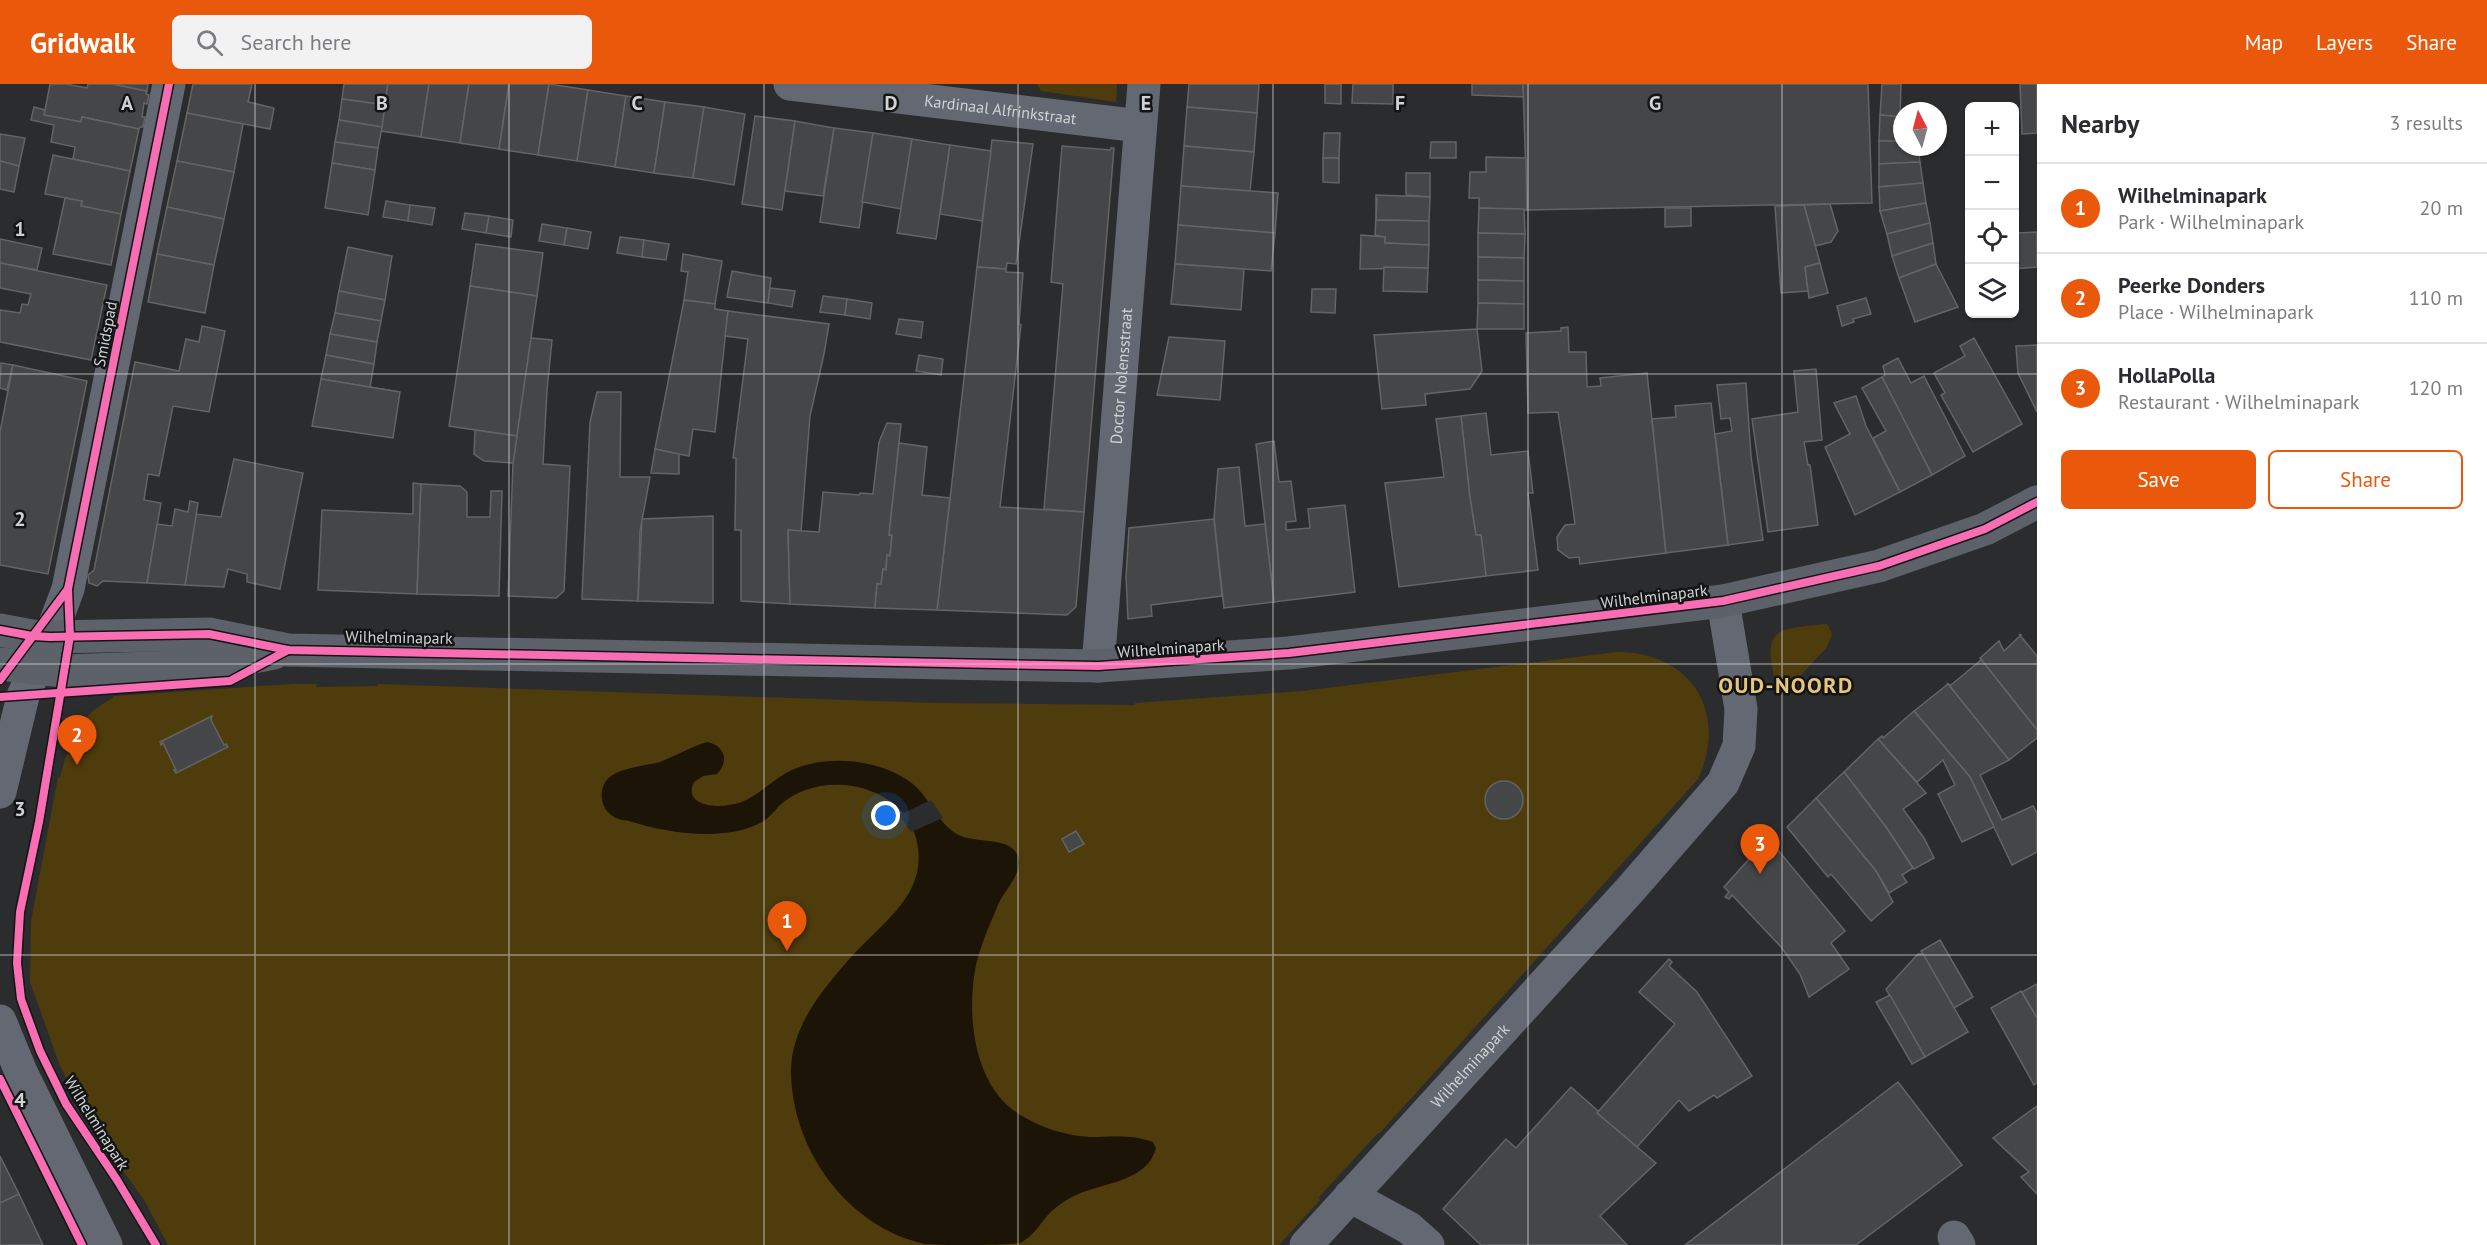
<!DOCTYPE html>
<html lang="en">
<head>
<meta charset="utf-8">
<style>
	:root { --surface:#fff; --page:#f2f2f3; --text:#2b2b33; --muted:#7c7c81; --line:#e1e1e2; --accent:#ea580c }
	body { margin:0; font-family:"PT Sans",sans-serif; background:var(--page); color:var(--text) }
	.controls { position:absolute; right:18px; top:18px; display:grid; overflow:hidden; border-radius:9px; box-shadow:0 2px 4px #0004 }
	.controls button { width:54px; height:54px; display:grid; place-items:center; padding:0; border:0; border-bottom:2px solid var(--line); background:var(--surface); color:var(--text); font:30px sans-serif }
	.compass { position:absolute; left:1893px; top:18px; width:54px; height:54px; border-radius:50%; background:var(--surface); box-shadow:0 2px 4px #0004; rotate:354deg }
	.you { position:absolute; left:886px; top:732px; width:21px; height:21px; margin:-15px; border:4px solid #fff; border-radius:50%; background:#1a73e8; box-shadow:0 0 0 9px #1a73e833 }
	.badge { display:grid; place-items:center; width:39px; height:39px; border-radius:50%; background:var(--accent); color:#fff; font-size:20px; font-weight:700 }
	.pin { position:absolute; translate:-50% -50px; filter:drop-shadow(0 2px 3px #0008) }
	.pin::after { content:''; position:absolute; top:32px; width:21px; height:18px; background:inherit; clip-path:polygon(0 0,100% 0,50% 100%) }
	.list { margin:0; padding:0; list-style:none }
	h2 { display:flex; justify-content:space-between; align-items:center; height:78px; margin:0; padding:0 24px; font-size:26px }
	h2 small { font-size:20px; font-weight:400; color:var(--muted) }
	.list li { display:grid; grid-template-columns:39px 1fr auto; gap:18px; align-items:center; box-sizing:border-box; height:90px; padding:0 24px; border-top:2px solid var(--line) }
	.list b { display:block; font-size:22px; white-space:nowrap }
	.list p { margin:0; font-size:20px; white-space:nowrap; color:var(--muted) }
	.list em { font-size:20px; font-style:normal; color:var(--muted) }
	.actions { display:flex; gap:12px; padding:18px 24px }
	.actions a { flex:1; padding:14px 0; border:2px solid var(--accent); border-radius:9px; text-align:center; font-size:21px; color:var(--accent) }
	.actions .main { background:var(--accent); color:#fff }
	.icon { flex:none; width:33px; height:33px; fill:none; stroke:currentColor; stroke-width:2; stroke-linecap:round; stroke-linejoin:round }
	.map { position:relative; flex:none; width:2037px; height:1161px; overflow:hidden }
	header { display:flex; align-items:center; gap:36px; box-sizing:border-box; height:84px; padding:0 30px; background:var(--accent); color:#fff }
	header strong { font-size:28px }
	nav { display:flex; gap:33px; margin-inline-start:auto; font-size:21px }
	.search { width:420px; height:54px; background:var(--page); display:flex; align-items:center; gap:15px; box-sizing:border-box; padding:0 21px; border-radius:9px; color:var(--muted); font-size:22px }
	main { display:flex }
	aside { flex:1; background:var(--surface) }
	.map>svg:first-child { display:block }
	.green { fill:#4e3c0d }
	.water { fill:#1c1406 }
	.pier { fill:#2b2c2d }
	.building { fill:#454647; stroke:#646465; stroke-width:1.5 }
	.lines { fill:none; stroke-linecap:round; stroke-linejoin:round }
	.street { stroke:#636873; stroke-width:33 }
	.secondary { stroke:#5d626a; stroke-width:33 }
	.cycleway-casing { stroke:#131415; stroke-width:11 }
	.cycleway { stroke:#f96db3; stroke-width:8 }
	.grid { fill:none; stroke:#d1d2d3; stroke-width:1.5; stroke-opacity:0.55 }
	.labels { text-anchor:middle; stroke-width:5; stroke-linejoin:round; paint-order:stroke }
	.street-label { font-size:16px; fill:#d1d2d3; stroke:#131415 }
	.district-label { font-size:22px; font-weight:bold; letter-spacing:1.5px; fill:#e8c57c; stroke:#131415 }
	.grid-label { font-size:20px; text-anchor:middle; font-weight:bold; fill:#d1d2d3; stroke:#131415; stroke-width:5; stroke-linejoin:round; paint-order:stroke }
</style>
</head>
<body>
<header>
<strong>Gridwalk</strong>
<div class="search"><svg class="icon" aria-label="search" viewBox="0 0 24 24"><circle cx="10" cy="10" r="6"/><path d="M15 15l6 6"/></svg>Search here</div>
<nav><a>Map</a><a>Layers</a><a>Share</a></nav>
</header>
<main>
<div class="map">
<svg width="2037" height="1161" viewBox="0 0 2037 1161">
	<rect width="100%" height="100%" fill="#2b2c2d"/>
	<g class="green">
		<polygon points="1037,0 1117,0 1116,18 1041,7"/>
		<path d="M1827 540 1832 550 1827 563 1791 602 1783 604 1776 601C1762 544 1774 545 1827 540Z"/>
		<path d="M1617 568C1691 568 1729 628 1698 695L1380 1049H1378L1319 1113 1320 1116 1279 1161H168L144 1116 88 1038 60 982 30 898 31 837 58 693H60C70 657 77 632 113 614L114 612 293 600H317L316 603 377 602 378 600 934 619 1135 621V619L1302 607Z"/>
	</g>
	<path class="water" d="M707 658C724 661 730 677 717 690L703 692 694 698C683 720 713 724 729 721 754 718 770 696 792 686 828 670 881 675 913 700 931 715 938 742 961 752 978 759 1011 753 1018 772 1024 789 1004 806 998 821 990 840 981 860 976 881 966 930 973 1004 1022 1032 1042 1044 1067 1052 1090 1053 1112 1053 1132 1050 1153 1058L1156 1064C1148 1097 1104 1099 1078 1110 1067 1115 1055 1123 1047 1132 1039 1142 1032 1153 1020 1159 1008 1161 984 1161 970 1161 956 1161 939 1161 925 1160 847 1143 791 1065 791 986 792 940 824 904 853 871 886 835 934 805 914 748 904 719 872 703 844 701 821 699 796 706 779 722 773 729 768 735 760 739 724 758 666 749 629 737 622 736 616 735 611 731 599 722 598 701 611 692 624 683 645 682 660 678 676 672 690 663 707 658Z"/>
	<polygon class="pier" points="931,716 943,734 911,748 899,731"/>
	<g class="building">
		<polygon points="50,0 66,0 87,4 88,0 113,0 147,7 146,10 149,11 147,20 144,19 142,33 145,33 143,43 140,43 139,45 82,33 81,38 44,31"/>
		<polygon points="113,0 148,0 147,7"/>
		<polygon points="193,0 252,0 248,18 274,24 270,45 187,29"/>
		<polygon points="344,0 388,0 385,21 342,15"/>
		<polygon points="388,0 429,0 421,53 381,47"/>
		<polygon points="429,0 469,0 460,59 421,53"/>
		<polygon points="469,0 509,0 499,65 460,59"/>
		<polygon points="509,0 549,0 538,71 499,65"/>
		<polygon points="549,0 588,6 577,77 538,71"/>
		<polygon points="1189,0 1259,0 1257,29 1187,23"/>
		<polygon points="1325,0 1341,0 1341,20 1325,19"/>
		<polygon points="1353,0 1393,0 1393,20 1352,19"/>
		<polygon points="1472,0 1523,0 1524,13 1472,11"/>
		<polygon points="1523,0 1868,0 1872,119 1527,126"/>
		<polygon points="1882,0 1901,0 1900,33 1880,31"/>
		<polygon points="2020,0 2037,0 2037,49 2022,50"/>
		<polygon points="588,6 626,12 615,83 577,77"/>
		<polygon points="626,12 665,18 654,89 615,83"/>
		<polygon points="342,15 385,21 382,43 339,36"/>
		<polygon points="665,18 704,23 693,94 654,89"/>
		<polygon points="34,23 45,26 44,31 81,38 82,33 139,45 130,87 73,75 75,63 51,58 54,41 31,36"/>
		<polygon points="704,23 745,30 734,101 693,94"/>
		<polygon points="1187,23 1257,29 1254,68 1184,62"/>
		<polygon points="187,29 243,40 234,88 177,77"/>
		<polygon points="1880,31 1902,33 1902,57 1879,57"/>
		<polygon points="755,32 795,37 782,126 742,120"/>
		<polygon points="339,36 382,43 378,64 335,58"/>
		<polygon points="795,37 834,44 823,112 785,107"/>
		<polygon points="834,44 873,49 859,144 820,138"/>
		<polygon points="873,49 912,55 901,125 862,118"/>
		<polygon points="1324,49 1340,49 1339,74 1323,74"/>
		<polygon points="0,50 25,54 19,82 0,77"/>
		<polygon points="912,55 950,61 936,155 897,149"/>
		<polygon points="992,56 1033,60 1016,180 1007,179 1006,185 977,183"/>
		<polygon points="1879,57 1902,57 1902,63 1918,63 1920,78 1879,80"/>
		<polygon points="335,58 378,64 375,86 332,79"/>
		<polygon points="1431,58 1456,58 1456,74 1430,74"/>
		<polygon points="950,61 991,67 982,137 940,130"/>
		<polygon points="1062,62 1110,66 1111,64 1114,64 1084,428 1044,425 1063,200 1051,198"/>
		<polygon points="1184,62 1254,68 1250,107 1181,102"/>
		<polygon points="53,71 130,87 121,130 81,122 82,117 45,110"/>
		<polygon points="1486,73 1526,74 1527,126 1479,124 1479,114 1469,114 1470,88 1486,88"/>
		<polygon points="1323,74 1339,74 1339,99 1323,98"/>
		<polygon points="0,77 19,82 14,108 0,105"/>
		<polygon points="177,77 234,88 224,135 167,123"/>
		<polygon points="1920,78 1923,99 1879,103 1879,80"/>
		<polygon points="332,79 375,86 368,131 325,124"/>
		<polygon points="1406,89 1430,89 1430,113 1406,111"/>
		<polygon points="1923,99 1926,119 1880,127 1879,103"/>
		<polygon points="1181,102 1278,109 1275,149 1178,141"/>
		<polygon points="1376,111 1430,113 1429,137 1376,136"/>
		<polygon points="65,114 82,117 81,122 121,130 111,181 53,170"/>
		<polygon points="1377,114 1376,136 1429,137 1429,161 1385,159 1385,153 1375,151"/>
		<polygon points="386,117 410,121 408,137 383,133"/>
		<polygon points="1926,119 1930,139 1887,150 1880,127"/>
		<polygon points="1830,120 1838,147 1831,158 1815,162 1804,121"/>
		<polygon points="410,121 435,124 432,141 408,137"/>
		<polygon points="1804,121 1820,179 1805,183 1808,207 1781,209 1775,122"/>
		<polygon points="167,123 224,135 214,181 157,170"/>
		<polygon points="1479,124 1524,125 1525,150 1478,149"/>
		<polygon points="1665,124 1691,124 1691,142 1665,143"/>
		<polygon points="465,129 489,132 486,149 462,145"/>
		<polygon points="489,132 513,136 511,153 486,149"/>
		<polygon points="1930,139 1933,159 1892,172 1887,150"/>
		<polygon points="542,140 567,144 564,161 539,157"/>
		<polygon points="1178,141 1275,149 1271,187 1175,180"/>
		<polygon points="567,144 591,148 588,165 564,161"/>
		<polygon points="2037,148 2037,183 2014,185 2014,149"/>
		<polygon points="1478,149 1525,150 1524,174 1478,173"/>
		<polygon points="1361,151 1385,153 1385,159 1429,161 1428,184 1360,185"/>
		<polygon points="620,153 644,156 642,173 617,169"/>
		<polygon points="0,155 42,164 37,186 0,179"/>
		<polygon points="644,156 669,160 666,176 642,173"/>
		<polygon points="1933,159 1936,180 1899,194 1892,172"/>
		<polygon points="476,160 543,169 537,212 470,202"/>
		<polygon points="348,163 392,172 385,216 339,207"/>
		<polygon points="157,170 214,181 205,229 148,218"/>
		<polygon points="683,170 722,177 715,220 684,216 688,188 681,187"/>
		<polygon points="1478,173 1524,174 1524,197 1478,196"/>
		<polygon points="0,179 107,201 91,276 0,258 0,226 20,229 22,220 28,221 31,210 0,204"/>
		<polygon points="1820,179 1828,209 1809,214 1805,183"/>
		<polygon points="1175,180 1244,185 1241,226 1171,220"/>
		<polygon points="1936,180 1958,223 1915,238 1899,194"/>
		<polygon points="977,183 1006,185 1006,188 1023,189 1019,240 1021,241 1000,423 1084,428 1076,523 1067,531 937,526"/>
		<polygon points="1384,183 1428,184 1427,208 1383,207"/>
		<polygon points="732,187 771,194 768,219 727,213"/>
		<polygon points="1478,196 1524,197 1524,220 1478,219"/>
		<polygon points="470,202 537,212 517,352 449,342"/>
		<polygon points="770,204 795,207 792,223 768,219"/>
		<polygon points="1312,205 1336,205 1335,229 1311,228"/>
		<polygon points="339,207 385,216 381,237 335,229"/>
		<polygon points="823,212 847,215 845,231 820,228"/>
		<polygon points="1866,214 1871,230 1853,235 1854,238 1842,242 1837,222"/>
		<polygon points="847,215 872,219 870,235 845,231"/>
		<polygon points="684,216 715,220 715,225 728,227 715,348 693,345 689,372 655,365"/>
		<polygon points="1478,219 1524,220 1524,245 1477,245"/>
		<polygon points="728,227 829,240 824,270 810,332 801,448 788,446 790,520 741,517 741,446 735,446 736,374 733,374 748,255 725,252"/>
		<polygon points="335,229 381,237 377,258 330,250"/>
		<polygon points="899,235 923,238 921,254 896,250"/>
		<polygon points="202,242 225,247 209,328 173,322 159,392 148,390 144,416 161,419 147,499 103,497 97,502 89,499 88,491 94,486 135,278 179,287 186,255 199,258"/>
		<polygon points="1568,243 1569,268 1586,268 1587,303 1601,302 1600,294 1647,289 1666,469 1580,480 1579,473 1569,474 1558,466 1557,453 1565,441 1575,440 1570,404 1558,328 1528,329 1526,249 1561,247 1561,244"/>
		<polygon points="1477,245 1482,287 1470,305 1425,310 1426,321 1382,325 1374,251"/>
		<polygon points="330,250 377,258 374,280 326,271"/>
		<polygon points="1169,253 1225,257 1220,316 1157,311"/>
		<polygon points="531,254 552,256 547,306 543,380 570,382 564,507 556,514 508,512 513,379"/>
		<polygon points="1974,254 2022,340 1973,368 1941,311 1945,309 1934,289 1965,272 1960,262"/>
		<polygon points="2037,261 2037,328 2018,289 2016,262"/>
		<polygon points="326,271 374,280 370,303 400,308 321,295"/>
		<polygon points="919,271 943,275 941,291 916,287"/>
		<polygon points="1898,274 1911,299 1924,292 1965,372 1932,391 1882,293 1885,291 1883,282"/>
		<polygon points="1,279 13,281 7,306 0,304"/>
		<polygon points="13,281 87,297 48,490 0,481 0,348"/>
		<polygon points="1816,285 1822,356 1804,358 1808,381 1810,381 1818,441 1768,448 1752,335 1798,328 1794,287"/>
		<polygon points="1882,293 1932,391 1900,408 1873,354 1886,347 1862,304"/>
		<polygon points="321,295 400,308 393,354 312,342"/>
		<polygon points="1746,299 1751,372 1763,456 1728,461 1715,350 1732,347 1730,334 1721,335 1717,301"/>
		<polygon points="597,308 621,308 620,393 650,393 640,447 638,517 582,515 590,338"/>
		<polygon points="1856,312 1866,342 1900,408 1855,431 1825,363 1850,350 1834,319"/>
		<polygon points="1711,319 1728,461 1666,469 1652,335 1676,333 1675,322"/>
		<polygon points="1486,329 1491,371 1528,367 1533,409 1528,409 1538,486 1486,492 1481,451 1476,451 1470,414 1461,332"/>
		<polygon points="1461,332 1470,414 1476,451 1481,451 1486,492 1399,503 1385,399 1444,393 1436,335"/>
		<polygon points="887,339 901,340 889,451 892,451 890,472 887,471 886,486 883,485 881,500 877,500 875,524 790,520 788,446 819,448 823,408 859,411 860,409 873,410 879,358"/>
		<polygon points="475,346 517,352 513,379 484,377 474,370"/>
		<polygon points="1274,357 1279,398 1291,397 1296,437 1286,438 1286,446 1310,444 1308,425 1345,421 1355,508 1274,518 1256,360"/>
		<polygon points="899,359 927,363 922,411 950,414 937,526 875,524 877,500 881,500 883,485 886,486 887,471 890,472 892,451 889,451"/>
		<polygon points="655,365 679,370 679,390 651,389"/>
		<polygon points="234,375 303,389 280,505 247,498 247,490 228,485 224,503 185,501 196,430 221,433"/>
		<polygon points="1239,383 1245,442 1265,440 1274,518 1224,524 1214,435 1218,385"/>
		<polygon points="413,399 421,400 417,510 318,506 322,426 413,430"/>
		<polygon points="421,400 460,402 467,408 467,433 490,433 491,407 502,407 499,512 417,510"/>
		<polygon points="190,417 198,419 185,501 147,499 157,440 172,442 175,425 188,428"/>
		<polygon points="713,432 713,519 638,517 642,435"/>
		<polygon points="1214,435 1222,512 1151,521 1152,532 1128,535 1126,493 1129,444"/>
		<polygon points="2019,550 2037,572 2037,646 1980,574 1999,557 2004,567 2021,551"/>
		<polygon points="1980,574 2037,646 2037,654 2009,676 1948,600 1951,601 1981,576"/>
		<polygon points="1948,600 2009,676 1980,691 2002,736 2033,722 2037,729 2037,768 2012,781 1970,693 1914,627"/>
		<polygon points="1914,627 1970,693 1994,743 1962,758 1938,710 1955,701 1943,676 1917,698 1878,655 1882,652 1883,654"/>
		<polygon points="212,632 211,636 224,661 226,660 228,663 176,689 174,686 176,686 163,659 161,661 160,658"/>
		<polygon points="1878,655 1926,709 1903,725 1924,754 1934,774 1914,785 1886,743 1844,688"/>
		<polygon points="1844,688 1886,743 1913,784 1902,791 1907,798 1889,809 1876,787 1816,714"/>
		<circle cx="1504" cy="716" r="19"/>
		<polygon points="1816,714 1876,787 1893,818 1871,837 1831,790 1828,793 1787,743"/>
		<polygon points="1076,747 1084,760 1069,768 1062,755"/>
		<polygon points="1768,754 1845,847 1831,859 1849,885 1809,913 1800,890 1782,864 1732,811 1729,815 1725,813 1729,808 1724,803"/>
		<polygon points="1940,856 1973,913 1954,924 1921,867"/>
		<polygon points="1918,870 1923,870 1968,948 1925,973 1886,905"/>
		<polygon points="1669,875 1672,878 1669,882 1697,908 1752,992 1717,1014 1714,1011 1689,1027 1679,1016 1637,1063 1597,1029 1675,940 1639,908"/>
		<polygon points="2037,900 2037,934 2022,908"/>
		<polygon points="2021,907 2037,934 2037,999 2034,1001 1991,924"/>
		<polygon points="1890,911 1925,973 1912,980 1876,918"/>
		<polygon points="1898,998 1962,1081 1856,1161 1685,1161"/>
		<polygon points="1571,1003 1598,1027 1597,1029 1656,1079 1600,1132 1627,1161 1481,1161 1443,1125 1506,1055 1516,1064"/>
		<polygon points="2037,1022 2037,1110 2021,1093 2029,1088 1993,1054"/>
		<polygon points="0,1072 19,1110 0,1119"/>
		<polygon points="19,1110 43,1161 0,1161 0,1119"/>
	</g>
	<g class="lines">
		<g class="street">
			<path id="s1" d="M790 0 1140 42"/>
			<path id="s2" d="M1098 582 1144 0"/>
			<polyline points="0,708 23,612 50,553 68,505 169,0"/>
			<polyline points="0,937 21,988 106,1161"/>
			<polyline points="1350,1112 1409,1144 1428,1161"/>
			<polyline points="1954,1153 1959,1161"/>
			<path id="s3" d="M1306 1161 1629 807 1723 699 1739 662 1741 625 1723 517"/>
		</g>
		<g class="secondary">
			<polyline points="0,546 32,552 50,553 209,550 288,566 1098,582 1289,569 1723,517 1879,482 1985,445 2037,418"/>
			<polyline points="0,580 63,587 209,582 274,569"/>
		</g>
		<g class="cycleway-casing">
			<g id="cycleway">
				<polyline points="0,546 32,552 50,553 209,550 288,566 1098,582 1289,569 1723,517 1879,482 1985,445 2037,418"/>
				<polyline points="0,596 68,505"/>
				<polyline points="0,613 230,597 288,566"/>
				<polyline points="0,995 82,1161"/>
				<polyline points="156,1161 117,1096 66,1020 40,967 21,915 17,879 20,828 39,738 70,552 68,505 169,0"/>
			</g>
		</g>
		<use href="#cycleway" class="cycleway"/>
	</g>
	<path class="grid" d="M255 0V1161M509 0V1161M764 0V1161M1018 0V1161M1273 0V1161M1528 0V1161M1782 0V1161M0 290H2037M0 580H2037M0 871H2037"/>
	<g class="labels">
		<g class="street-label">
			<text dy="6" stroke="none"><textPath href="#s1" startOffset="212">Kardinaal Alfrinkstraat</textPath></text>
			<text transform="translate(105 250) rotate(-79)" y="6">Smidspad</text>
			<text dy="6" stroke="none"><textPath href="#s2" startOffset="291">Doctor Nolensstraat</textPath></text>
			<text transform="translate(1654 512) rotate(-7)" y="6">Wilhelminapark</text>
			<text transform="translate(399 553) rotate(1)" y="6">Wilhelminapark</text>
			<text transform="translate(1171 564) rotate(-4)" y="6">Wilhelminapark</text>
			<text dy="6" stroke="none"><textPath href="#s3" startOffset="243">Wilhelminapark</textPath></text>
			<text transform="translate(97 1039) rotate(58)" y="6">Wilhelminapark</text>
		</g>
		<g class="district-label">
			<text x="1786" y="609">OUD-NOORD</text>
		</g>
	</g>
	<g class="grid-label">
		<text x="127" y="26">A</text>
		<text x="382" y="26">B</text>
		<text x="637" y="26">C</text>
		<text x="891" y="26">D</text>
		<text x="1146" y="26">E</text>
		<text x="1400" y="26">F</text>
		<text x="1655" y="26">G</text>
		<text x="20" y="152">1</text>
		<text x="20" y="442">2</text>
		<text x="20" y="732">3</text>
		<text x="20" y="1023">4</text>
	</g>
</svg>
<div class="controls">
<button>+</button>
<button>−</button>
<button><svg class="icon" aria-label="locate" viewBox="0 0 24 24"><circle cx="12" cy="12" r="6"/><path d="M12 2v4M12 18v4M2 12h4M18 12h4"/></svg></button>
<button><svg class="icon" aria-label="layers" viewBox="0 0 24 24"><path d="M12 4l9 5-9 5-9-5zM3 14l9 5 9-5"/></svg></button>
</div>
<svg class="compass" viewBox="-18 -18 36 36"><path d="M0-13l5 13h-10z" fill="#e53935"/><path d="M0 13l5-13h-10z" fill="#7c7c81"/></svg>
<div class="you"></div>
<div class="pin badge" style="left:787px;top:867px">1</div>
<div class="pin badge" style="left:77px;top:681px">2</div>
<div class="pin badge" style="left:1760px;top:790px">3</div>
</div>
<aside>
<h2>Nearby<small>3 results</small></h2>
<ul class="list">
<li><span class="badge">1</span><div><b>Wilhelminapark</b><p>Park · Wilhelminapark</p></div><em>20 m</em></li>
<li><span class="badge">2</span><div><b>Peerke Donders</b><p>Place · Wilhelminapark</p></div><em>110 m</em></li>
<li><span class="badge">3</span><div><b>HollaPolla</b><p>Restaurant · Wilhelminapark</p></div><em>120 m</em></li>
</ul>
<div class="actions"><a class="main">Save</a><a>Share</a></div>
</aside>
</main>
</body>
</html>
